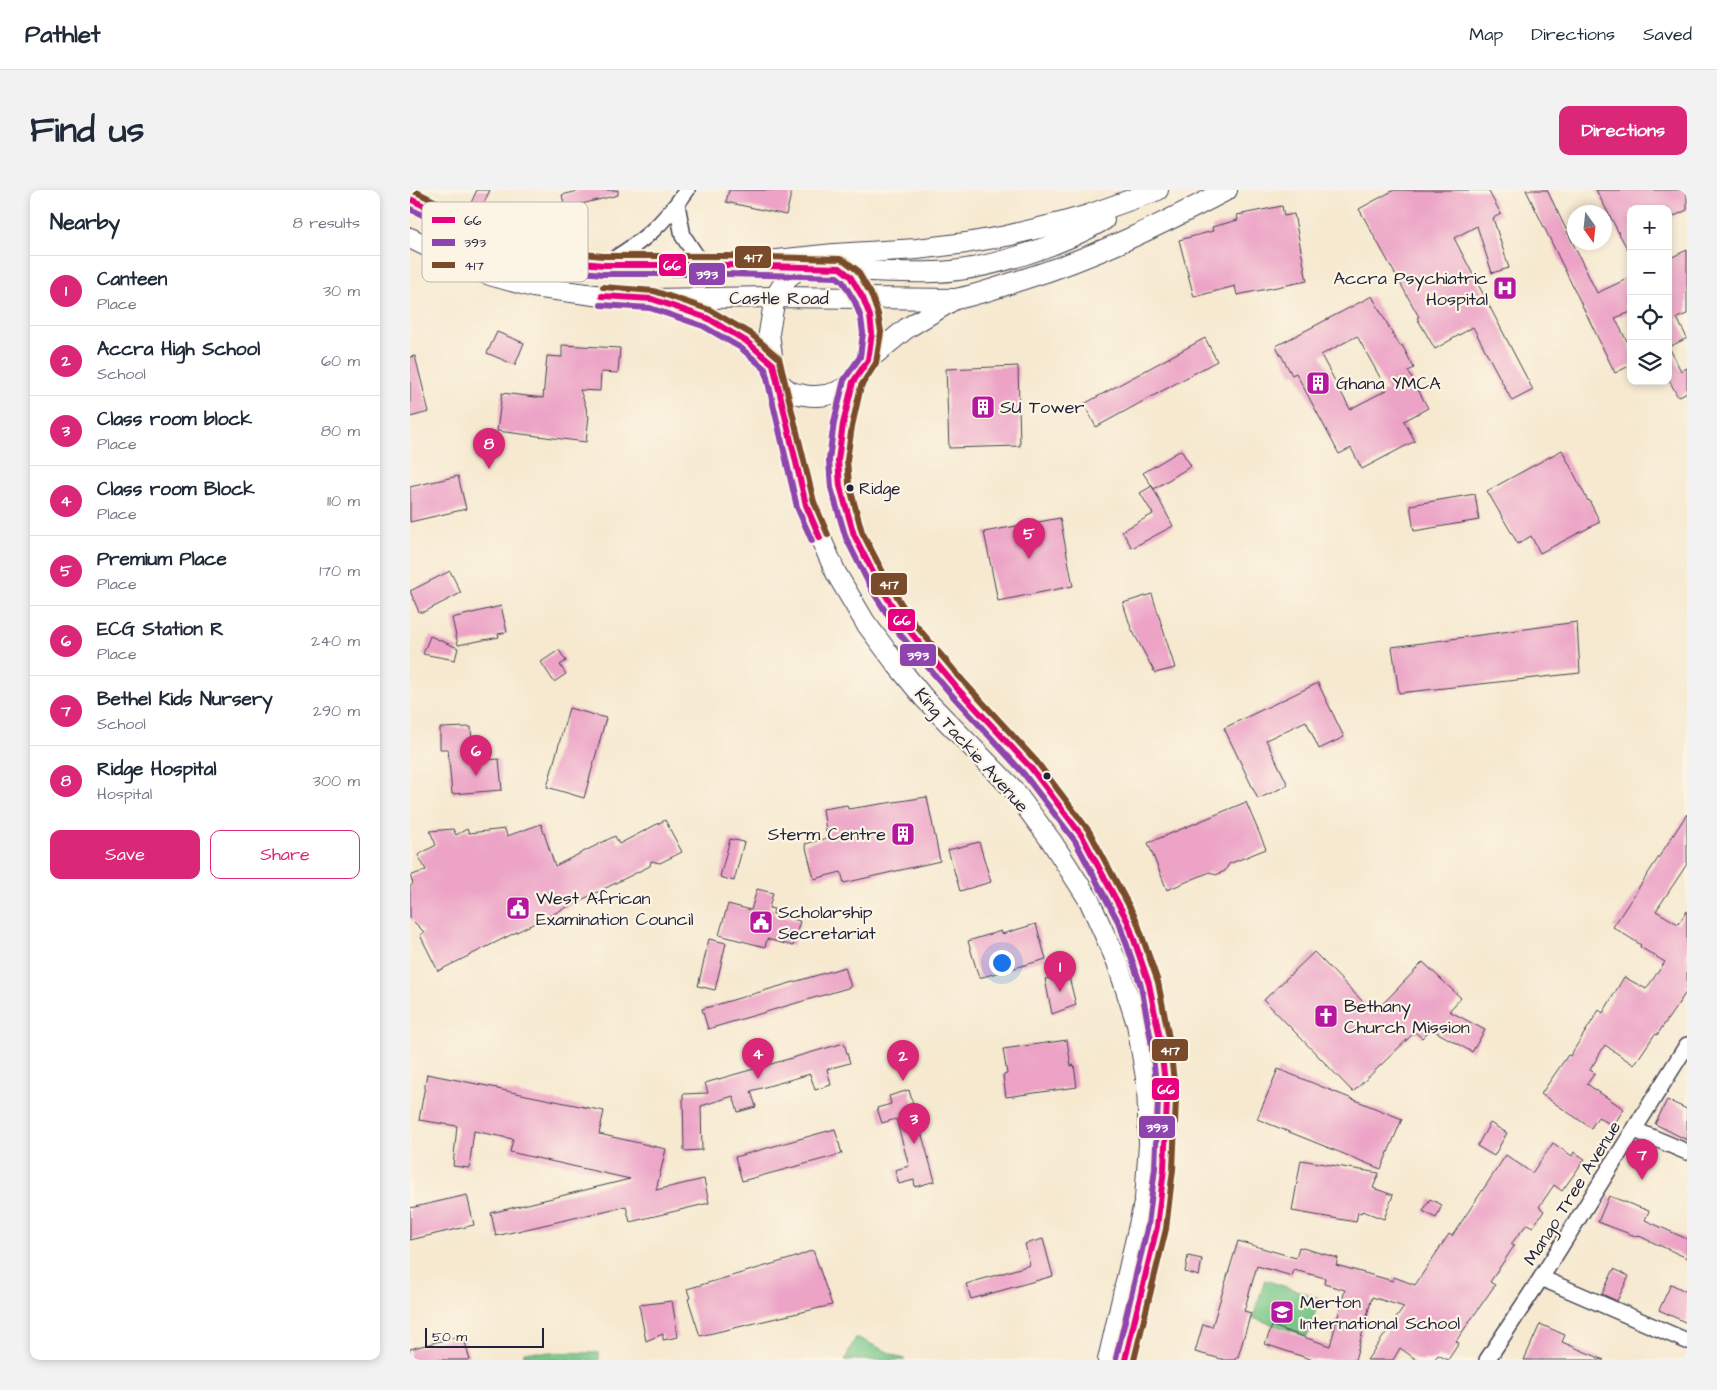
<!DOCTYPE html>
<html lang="en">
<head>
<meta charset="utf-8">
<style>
	:root { --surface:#fff; --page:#f2f2f3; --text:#1f2937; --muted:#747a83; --line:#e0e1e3; --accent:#db2777 }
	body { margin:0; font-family:"Architects Daughter",sans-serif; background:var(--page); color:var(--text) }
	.controls { position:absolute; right:15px; top:15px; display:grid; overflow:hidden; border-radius:10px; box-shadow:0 2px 8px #0003 }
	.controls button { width:45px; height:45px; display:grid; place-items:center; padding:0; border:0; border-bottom:1px solid var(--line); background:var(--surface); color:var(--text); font:25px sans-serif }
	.compass { position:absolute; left:1157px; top:15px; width:45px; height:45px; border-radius:50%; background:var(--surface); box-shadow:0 2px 8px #0003; rotate:165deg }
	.scale { position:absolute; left:15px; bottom:12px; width:119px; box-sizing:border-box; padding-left:5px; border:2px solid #22223b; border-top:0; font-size:14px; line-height:18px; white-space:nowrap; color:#22223b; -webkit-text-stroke:4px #fcf5e5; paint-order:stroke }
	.you { position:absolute; left:591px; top:772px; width:18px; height:18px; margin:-12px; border:4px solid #fff; border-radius:50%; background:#1a73e8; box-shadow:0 0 0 8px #1a73e833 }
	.badge { display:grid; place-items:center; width:32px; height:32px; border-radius:50%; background:var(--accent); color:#fff; font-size:16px; font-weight:700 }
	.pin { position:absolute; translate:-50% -41px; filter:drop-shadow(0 1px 2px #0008) }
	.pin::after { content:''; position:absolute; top:26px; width:18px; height:15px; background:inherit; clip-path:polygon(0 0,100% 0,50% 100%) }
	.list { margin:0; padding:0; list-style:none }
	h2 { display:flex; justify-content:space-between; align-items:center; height:65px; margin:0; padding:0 20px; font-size:21px }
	h2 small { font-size:16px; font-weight:400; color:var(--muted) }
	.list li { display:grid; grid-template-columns:32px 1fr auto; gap:15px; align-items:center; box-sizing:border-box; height:70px; padding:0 20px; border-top:1px solid var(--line) }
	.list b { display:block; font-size:19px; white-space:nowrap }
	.list p { margin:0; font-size:16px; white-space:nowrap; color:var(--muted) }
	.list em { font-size:16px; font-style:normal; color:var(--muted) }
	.actions { display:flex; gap:10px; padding:15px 20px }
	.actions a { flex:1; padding:11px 0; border:1px solid var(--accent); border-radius:10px; text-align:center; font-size:18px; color:var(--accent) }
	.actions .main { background:var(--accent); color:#fff }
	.icon { flex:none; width:28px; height:28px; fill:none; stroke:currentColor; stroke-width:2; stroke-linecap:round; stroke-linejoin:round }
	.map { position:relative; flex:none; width:1277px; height:1170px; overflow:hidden; border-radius:10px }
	header { display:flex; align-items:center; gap:30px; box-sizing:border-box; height:70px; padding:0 25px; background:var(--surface); border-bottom:1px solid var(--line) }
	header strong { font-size:24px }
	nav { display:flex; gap:28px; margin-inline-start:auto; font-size:18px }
	.intro { display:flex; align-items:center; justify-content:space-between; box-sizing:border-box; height:120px; padding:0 30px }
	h1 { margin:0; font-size:35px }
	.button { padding:12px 22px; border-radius:10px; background:var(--accent); color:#fff; font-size:18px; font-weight:700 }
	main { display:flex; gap:30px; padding:0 30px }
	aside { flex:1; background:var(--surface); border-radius:10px; box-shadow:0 2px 8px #0003 }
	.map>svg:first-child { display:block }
	.green { fill:#77c788; stroke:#4c7462 }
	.building { fill:#eca3c6; fill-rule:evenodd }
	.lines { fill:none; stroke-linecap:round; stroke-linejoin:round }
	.street-casing { stroke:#424051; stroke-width:18 }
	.secondary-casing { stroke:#424051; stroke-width:22 }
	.street { stroke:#fff; stroke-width:15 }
	.secondary { stroke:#fff; stroke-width:20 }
	.bus-1-casing { stroke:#fcf5e5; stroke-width:10 }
	.bus-2-casing { stroke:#fcf5e5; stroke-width:10 }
	.bus-3-casing { stroke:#fcf5e5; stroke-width:10 }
	.bus-1 { stroke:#e5007d; stroke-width:6 }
	.bus-2 { stroke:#8e44ad; stroke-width:6 }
	.bus-3 { stroke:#7a4b2a; stroke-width:6 }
	.bus-dot { fill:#22223b; stroke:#fcf5e5; stroke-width:2 }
	.labels { text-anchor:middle; stroke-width:4.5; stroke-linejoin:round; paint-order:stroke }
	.bus-label { font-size:17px; fill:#22223b; stroke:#fcf5e5; text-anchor:start }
	.poi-label { font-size:18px; fill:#22223b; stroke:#fcf5e5; text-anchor:start }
	.street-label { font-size:18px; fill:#22223b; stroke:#fcf5e5 }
	.key { fill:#fcf5e5; stroke:#bbb6b2; stroke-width:1 }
	.key-label { font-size:14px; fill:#22223b }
	.line-badge { stroke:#fcf5e5; stroke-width:2 }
	.badge-label { font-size:14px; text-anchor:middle; font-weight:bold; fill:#fff }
</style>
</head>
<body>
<header>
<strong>Pathlet</strong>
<nav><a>Map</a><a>Directions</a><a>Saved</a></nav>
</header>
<div class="intro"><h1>Find us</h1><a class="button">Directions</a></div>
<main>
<aside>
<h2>Nearby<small>8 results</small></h2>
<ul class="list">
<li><span class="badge">1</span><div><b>Canteen</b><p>Place</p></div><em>30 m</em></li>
<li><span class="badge">2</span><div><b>Accra High School</b><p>School</p></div><em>60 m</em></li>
<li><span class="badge">3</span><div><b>Class room block</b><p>Place</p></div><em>80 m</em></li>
<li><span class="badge">4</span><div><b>Class room Block</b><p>Place</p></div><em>110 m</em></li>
<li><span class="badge">5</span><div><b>Premium Place</b><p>Place</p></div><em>170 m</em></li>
<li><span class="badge">6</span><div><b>ECG Station R</b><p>Place</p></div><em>240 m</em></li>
<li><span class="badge">7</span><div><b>Bethel Kids Nursery</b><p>School</p></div><em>290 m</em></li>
<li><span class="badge">8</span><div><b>Ridge Hospital</b><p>Hospital</p></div><em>300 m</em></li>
</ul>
<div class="actions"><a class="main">Save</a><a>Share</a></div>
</aside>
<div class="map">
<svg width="1277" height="1170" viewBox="0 0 1277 1170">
	<rect width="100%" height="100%" fill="#fcf5e5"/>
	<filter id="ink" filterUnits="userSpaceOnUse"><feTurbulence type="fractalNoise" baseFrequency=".02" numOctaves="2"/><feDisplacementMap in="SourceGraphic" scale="10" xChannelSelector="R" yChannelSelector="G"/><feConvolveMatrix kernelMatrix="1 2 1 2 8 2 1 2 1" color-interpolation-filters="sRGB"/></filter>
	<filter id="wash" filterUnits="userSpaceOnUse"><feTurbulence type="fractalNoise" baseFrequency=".0096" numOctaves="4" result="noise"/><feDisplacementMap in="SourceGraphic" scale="20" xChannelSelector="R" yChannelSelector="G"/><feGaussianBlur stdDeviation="1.12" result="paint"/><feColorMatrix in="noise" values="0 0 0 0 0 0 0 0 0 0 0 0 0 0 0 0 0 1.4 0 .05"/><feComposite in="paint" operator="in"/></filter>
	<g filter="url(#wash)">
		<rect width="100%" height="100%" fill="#f6e9d0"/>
		<g class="green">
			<polygon points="855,1090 910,1108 897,1146 843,1128"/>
			<polygon points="446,1147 495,1170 435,1170"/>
			<polygon points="114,1162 189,1163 189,1170 114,1170"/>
		</g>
		<g id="blocks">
			<g class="building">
				<polygon points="67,0 80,0 71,19 60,15"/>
				<polygon points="172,0 208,0 208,5 155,18 152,5"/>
				<polygon points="319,0 382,0 376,25 316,12"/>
				<polygon points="984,0 1078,0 1091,24 1083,28 1099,78 1082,83 1067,36 1044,48 1123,200 1102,211 1063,137 1025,159 1007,128 1009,127 949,19"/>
				<polygon points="1116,0 1137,0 1187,103 1221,87 1221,122 1205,128 1221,159 1221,175 1205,183"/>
				<polygon points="1186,0 1277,0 1277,20 1258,29 1258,19 1221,19 1221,66"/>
				<polygon points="872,16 874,26 884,24 897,91 827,105 825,96 784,107 769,50 803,41 802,37 828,30 827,25"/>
				<polygon points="1277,60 1277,124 1267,128 1277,148 1259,157 1271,181 1277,178 1277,202 1268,207 1258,188 1258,69"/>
				<path d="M962 106 985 148 990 156 992 155 1004 178 998 181 1018 218 994 231 1005 251 952 279 941 258 929 264 886 183 882 185 866 156ZM947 146 977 200 940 219 911 165Z"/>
				<polygon points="87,142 114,153 105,175 77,163"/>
				<polygon points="795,148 807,171 686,237 674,214"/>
				<polygon points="152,155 210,158 208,183 191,182 190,201 170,200 176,217 177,225 179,226 176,252 87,241 92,203 133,208 137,166 152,167"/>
				<polygon points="5,166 19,222 0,227 0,167"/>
				<polygon points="608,176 610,256 539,258 536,179"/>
				<polygon points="771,260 781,276 744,299 733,283"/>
				<polygon points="1152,260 1178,311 1179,310 1190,332 1130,363 1121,346 1108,354 1077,301"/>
				<polygon points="48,286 56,319 0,332 0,297"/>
				<polygon points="742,296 763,336 722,358 712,341 743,324 730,303"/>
				<polygon points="1065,304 1069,330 1004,341 1000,315"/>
				<polygon points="650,328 663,396 588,411 574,342"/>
				<polygon points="40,381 51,403 14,422 9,422 0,401"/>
				<polygon points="742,404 765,478 745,483 721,438 713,413"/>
				<polygon points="91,416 97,442 88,444 89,447 48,455 42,428"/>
				<polygon points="1167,432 1170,483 989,503 982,457"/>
				<polygon points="20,446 48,458 45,470 13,464"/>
				<polygon points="149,460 156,471 150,475 156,484 144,492 131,472"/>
				<polygon points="908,493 934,547 909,559 896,531 856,550 878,595 848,609 814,538"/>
				<polygon points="159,518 196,528 174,608 137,597"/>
				<polygon points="61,537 63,571 89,569 92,600 42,604 38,559 30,559 30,538"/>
				<polygon points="517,607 530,671 434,693 431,682 404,689 395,654 417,648 413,619 437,615 438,619"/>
				<polygon points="836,612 856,659 819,674 815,681 806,685 800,682 757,700 738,653"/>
				<polygon points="1277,624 1277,674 1246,721 1268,734 1277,721 1277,801 1247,845 1245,844 1224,875 1195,855 1180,880 1185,883 1177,894 1214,919 1203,936 1188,927 1181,938 1131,904 1158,865 1160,866 1189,820 1193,823 1214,787 1236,799 1255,772 1230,757 1231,755 1203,737"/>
				<polygon points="255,630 272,662 250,673 241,671 240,676 28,781 10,745 14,742 0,728 0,697 3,693 0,686 16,680 8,665 26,655 20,641 43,639 46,645 57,639 59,643 95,639 97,646 131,634 145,676 205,646 209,654"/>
				<polygon points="320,649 334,652 324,691 310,687"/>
				<polygon points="569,652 581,692 550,701 538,660"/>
				<polygon points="347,699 363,703 359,718 364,719 363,724 390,731 383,756 357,749 355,757 309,745 318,714 341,720"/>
				<polygon points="626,734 636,769 569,788 558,751 591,741 592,744"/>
				<polygon points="299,749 316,753 305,800 288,796"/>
				<polygon points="904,762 964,823 1013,772 1051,808 1039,821 1075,840 1062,862 1021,839 1012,848 1005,842 943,902 854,810"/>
				<polygon points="435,777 441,797 298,839 292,819"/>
				<polygon points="658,783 666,815 642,824 635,789"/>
				<polygon points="657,850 661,876 664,875 667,897 596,907 593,885 597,884 593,859"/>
				<polygon points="434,853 440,873 417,879 421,895 405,900 400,884 341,901 346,917 328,922 323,906 291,916 292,960 274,961 273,904 298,903 295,893"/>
				<polygon points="868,879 992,929 971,979 847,929"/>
				<polygon points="17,884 87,898 87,899 194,921 189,944 256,959 246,1000 294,989 299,1013 220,1032 216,1016 86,1046 81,1023 220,989 100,962 103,949 64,941 59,978 43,976 47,936 9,930"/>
				<polygon points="499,900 525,991 505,997 504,990 489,994 485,980 499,976 486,929 472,933 467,918 481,914 479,906"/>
				<polygon points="1257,910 1277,919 1277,950 1245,934"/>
				<polygon points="1080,933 1097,943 1084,966 1067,956"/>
				<polygon points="425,939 432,964 332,991 325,967"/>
				<polygon points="1143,953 1162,966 1164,962 1175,969 1152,1001 1144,995 1129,1017 1134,1021 1123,1037 1117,1034 1101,1054 1104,1056 1080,1092 1085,1095 1046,1151 1049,1153 1038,1170 1028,1165 1024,1170 1007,1170 990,1158 983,1170 957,1170 994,1117 962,1107 945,1170 903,1170 855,1154 862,1136 920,1156 935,1100 914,1094 915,1088 884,1080 882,1086 847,1076 834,1121 841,1123 828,1167 826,1167 825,1170 815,1170 785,1162 793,1134 802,1137 828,1051 886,1068 889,1057 928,1068 926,1075 983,1091 984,1087 1005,1095 1039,1044 1042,1046 1096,965 1122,983"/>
				<polygon points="891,970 969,983 963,998 983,1005 974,1029 952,1021 951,1023 948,1022 946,1032 882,1021"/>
				<polygon points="57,1005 64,1035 0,1050 0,1018"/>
				<polygon points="1199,1006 1239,1021 1235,1030 1277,1049 1277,1068 1229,1046 1228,1047 1188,1032"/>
				<polygon points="1020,1009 1032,1015 1026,1028 1013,1021"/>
				<polygon points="633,1049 643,1086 561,1109 556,1094 620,1075 615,1054"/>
				<polygon points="403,1060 422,1115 290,1146 278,1109 280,1108 277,1099 383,1068"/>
				<polygon points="778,1066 792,1069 789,1086 775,1082"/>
				<polygon points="1204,1079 1219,1086 1207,1111 1192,1104"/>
				<polygon points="1261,1094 1277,1102 1277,1133 1249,1120"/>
				<polygon points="262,1111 268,1147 253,1150 253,1144 236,1151 229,1115"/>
				<polygon points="1130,1134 1155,1145 1152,1152 1194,1170 1114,1170"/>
				<polygon points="53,1145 60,1170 0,1170 0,1159"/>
			</g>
		</g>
	</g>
	<g filter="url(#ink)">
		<use href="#blocks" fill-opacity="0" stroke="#424051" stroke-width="1"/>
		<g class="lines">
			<g class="street-casing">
				<g id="street">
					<polyline points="267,15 273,46 293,76"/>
					<path d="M194 75C230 54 253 35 277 0"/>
					<polyline points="1225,940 1277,962"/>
					<polyline points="1131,1088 1277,1151"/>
					<polyline points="1077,1170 1131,1088 1277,855"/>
				</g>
			</g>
			<g class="secondary-casing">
				<g id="secondary">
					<polyline points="0,9 45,31 133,69 193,75 293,76 317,75 424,64 507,59 556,53 596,46 650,33 678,25 748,0"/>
					<path d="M0 48 64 79 83 86 123 97 192 106 242 109 365 107 545 109C568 105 589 97 611 90 683 68 751 35 817 0"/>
					<polyline points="391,78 378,87 365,107 359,143 363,174 396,315 426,383 455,432 487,475 514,508 602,598 642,652 679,710 707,772 727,834 737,894 739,954 735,1009 698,1170"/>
					<path d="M397 78C439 79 482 84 524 82 575 81 650 56 694 30"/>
					<path d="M255 113C284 123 312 133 336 152 346 159 354 167 363 174"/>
					<polyline points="458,170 497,138 545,109"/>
					<path d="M367 191C371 194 375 198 379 201 383 203 389 204 394 205 417 209 438 201 450 182 453 178 457 173 458 169 467 136 456 100 430 78"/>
					<polyline points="443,192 433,234 428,270 430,296 444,345 471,398 496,437 546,497 621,578 672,646 718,732 739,794 750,849 757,910 754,979 747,1037 715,1170"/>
				</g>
			</g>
			<use href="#street" class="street"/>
			<use href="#secondary" class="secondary"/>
			<g class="bus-1-casing">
				<g id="bus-1">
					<polyline points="0,9 45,31 133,69 193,75 317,75 430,78 440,86 453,108 460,126 462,143 458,170 443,192 433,234 428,270 430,296 444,345 471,398 496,437 546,497 621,578 672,646 718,732 739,794 750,849 757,910 754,979 747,1037 715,1170"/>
					<polyline points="192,106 242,109 297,128 336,151 363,174 396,315 410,348"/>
				</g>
			</g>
			<g class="bus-2-casing">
				<g id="bus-2">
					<polyline points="0,19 42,39 131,78 193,84 317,84 427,87 433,92 445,112 451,128 453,143 450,167 434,190 424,232 419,270 421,298 436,348 463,402 489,443 540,503 614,584 665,651 710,735 731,796 741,850 748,910 745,978 738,1035 706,1168"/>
					<polyline points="191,115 240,118 293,136 331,158 355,179 387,317 402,351"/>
				</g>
			</g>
			<g class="bus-3-casing">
				<g id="bus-3">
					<polyline points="4,1 49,23 135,60 193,66 317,66 430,69 435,71 447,80 461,104 468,124 471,142 466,173 451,196 442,236 437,270 439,294 452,342 479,394 503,432 553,491 627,572 679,641 726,729 748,792 759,848 766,909 763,979 756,1039 724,1170"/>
					<polyline points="193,97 244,101 300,120 341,144 369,168 404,312 418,345"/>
				</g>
			</g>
			<use href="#bus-1" class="bus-1"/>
			<use href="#bus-2" class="bus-2"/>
			<use href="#bus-3" class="bus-3"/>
		</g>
	</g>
	<defs>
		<g id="hospital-square" transform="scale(1.25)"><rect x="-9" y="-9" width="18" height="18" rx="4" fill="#b5179e" stroke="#fcf5e5"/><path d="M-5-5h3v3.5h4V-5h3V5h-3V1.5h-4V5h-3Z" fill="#fff"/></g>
		<g id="building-square" transform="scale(1.25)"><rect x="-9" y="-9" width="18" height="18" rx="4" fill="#b5179e" stroke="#fcf5e5"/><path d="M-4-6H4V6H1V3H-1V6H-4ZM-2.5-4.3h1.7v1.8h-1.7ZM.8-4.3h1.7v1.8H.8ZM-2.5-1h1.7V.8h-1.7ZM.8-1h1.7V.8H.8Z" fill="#fff"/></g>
		<g id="civic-square" transform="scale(1.25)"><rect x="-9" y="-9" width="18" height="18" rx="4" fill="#b5179e" stroke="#fcf5e5"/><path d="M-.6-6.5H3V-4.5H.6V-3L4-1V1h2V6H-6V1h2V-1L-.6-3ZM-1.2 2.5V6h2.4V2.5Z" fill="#fff"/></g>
		<g id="church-square" transform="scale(1.25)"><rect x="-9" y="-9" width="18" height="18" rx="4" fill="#b5179e" stroke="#fcf5e5"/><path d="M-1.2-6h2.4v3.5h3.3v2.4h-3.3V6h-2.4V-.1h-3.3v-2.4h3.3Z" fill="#fff"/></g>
		<g id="school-square" transform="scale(1.25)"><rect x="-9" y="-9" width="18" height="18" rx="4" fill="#b5179e" stroke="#fcf5e5"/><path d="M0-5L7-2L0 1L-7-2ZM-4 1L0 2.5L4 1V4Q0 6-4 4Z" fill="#fff"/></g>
	</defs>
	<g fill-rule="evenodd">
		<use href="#hospital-square" x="1095" y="98"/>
		<use href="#building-square" x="908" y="193"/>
		<use href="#building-square" x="573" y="217"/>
		<use href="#building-square" x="493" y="644"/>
		<use href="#civic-square" x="108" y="718"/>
		<use href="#civic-square" x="351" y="732"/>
		<use href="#church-square" x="916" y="826"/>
		<use href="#school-square" x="872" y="1122"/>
	</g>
	<g class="bus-dot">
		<circle cx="440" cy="298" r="4.5"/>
		<circle cx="637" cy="586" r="4.5"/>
	</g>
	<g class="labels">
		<g class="bus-label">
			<text x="449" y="304">Ridge</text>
		</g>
		<g class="poi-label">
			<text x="1078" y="94" text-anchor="end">Accra Psychiatric<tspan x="1078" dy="21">Hospital</tspan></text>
			<text x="926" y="199">Ghana YMCA</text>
			<text x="590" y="223">SU Tower</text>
			<text x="476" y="650" text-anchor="end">Sterm Centre</text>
			<text x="126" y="714">West African<tspan x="126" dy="21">Examination Council</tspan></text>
			<text x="368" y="728">Scholarship<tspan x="368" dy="21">Secretariat</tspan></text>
			<text x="934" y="822">Bethany<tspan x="934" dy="21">Church Mission</tspan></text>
			<text x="890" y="1118">Merton<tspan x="890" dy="21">International School</tspan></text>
		</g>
		<g class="street-label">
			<text x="369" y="114">Castle Road</text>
			<text transform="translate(562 560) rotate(48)" y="6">King Tackie Avenue</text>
			<text transform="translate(1162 1003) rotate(-58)" y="6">Mango Tree Avenue</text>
		</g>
	</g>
	<rect x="12" y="12" width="166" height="80" rx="8" class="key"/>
	<rect x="22" y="27" width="23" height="6" fill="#e5007d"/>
	<rect x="22" y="49" width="23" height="7" fill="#8e44ad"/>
	<rect x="22" y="72" width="23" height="6" fill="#7a4b2a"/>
	<g class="key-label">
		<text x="54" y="35">66</text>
		<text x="54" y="57">393</text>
		<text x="54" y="80">417</text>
	</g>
	<g class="line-badge">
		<rect x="324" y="55" width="38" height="24" rx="5" fill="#7a4b2a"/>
		<rect x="248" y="63" width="29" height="24" rx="5" fill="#e5007d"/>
		<rect x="278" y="72" width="38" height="24" rx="5" fill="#8e44ad"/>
		<rect x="460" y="382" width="38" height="24" rx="5" fill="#7a4b2a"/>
		<rect x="477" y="418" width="29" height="24" rx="5" fill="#e5007d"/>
		<rect x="489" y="453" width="38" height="24" rx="5" fill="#8e44ad"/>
		<rect x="741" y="848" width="38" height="24" rx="5" fill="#7a4b2a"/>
		<rect x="741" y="887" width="29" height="24" rx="5" fill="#e5007d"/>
		<rect x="728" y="925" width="38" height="24" rx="5" fill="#8e44ad"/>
	</g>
	<g class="badge-label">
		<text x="343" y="72">417</text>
		<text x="262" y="80">66</text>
		<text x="297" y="89">393</text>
		<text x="479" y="399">417</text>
		<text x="492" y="435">66</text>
		<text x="508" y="470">393</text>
		<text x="760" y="865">417</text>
		<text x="756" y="904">66</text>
		<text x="747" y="942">393</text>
	</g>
</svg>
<div class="controls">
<button>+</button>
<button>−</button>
<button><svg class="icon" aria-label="locate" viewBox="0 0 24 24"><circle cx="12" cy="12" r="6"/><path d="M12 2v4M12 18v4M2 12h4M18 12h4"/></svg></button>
<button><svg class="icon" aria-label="layers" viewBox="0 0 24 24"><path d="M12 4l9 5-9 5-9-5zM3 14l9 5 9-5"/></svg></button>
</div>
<svg class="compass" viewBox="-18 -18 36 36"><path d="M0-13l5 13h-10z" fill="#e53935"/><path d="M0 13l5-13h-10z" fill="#747a83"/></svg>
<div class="scale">50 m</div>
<div class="you"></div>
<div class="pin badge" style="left:650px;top:802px">1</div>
<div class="pin badge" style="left:493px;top:891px">2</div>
<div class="pin badge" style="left:504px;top:954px">3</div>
<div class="pin badge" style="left:348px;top:889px">4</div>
<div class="pin badge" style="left:619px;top:369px">5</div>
<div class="pin badge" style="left:66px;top:586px">6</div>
<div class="pin badge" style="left:1232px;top:990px">7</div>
<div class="pin badge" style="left:79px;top:279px">8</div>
</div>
</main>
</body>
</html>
